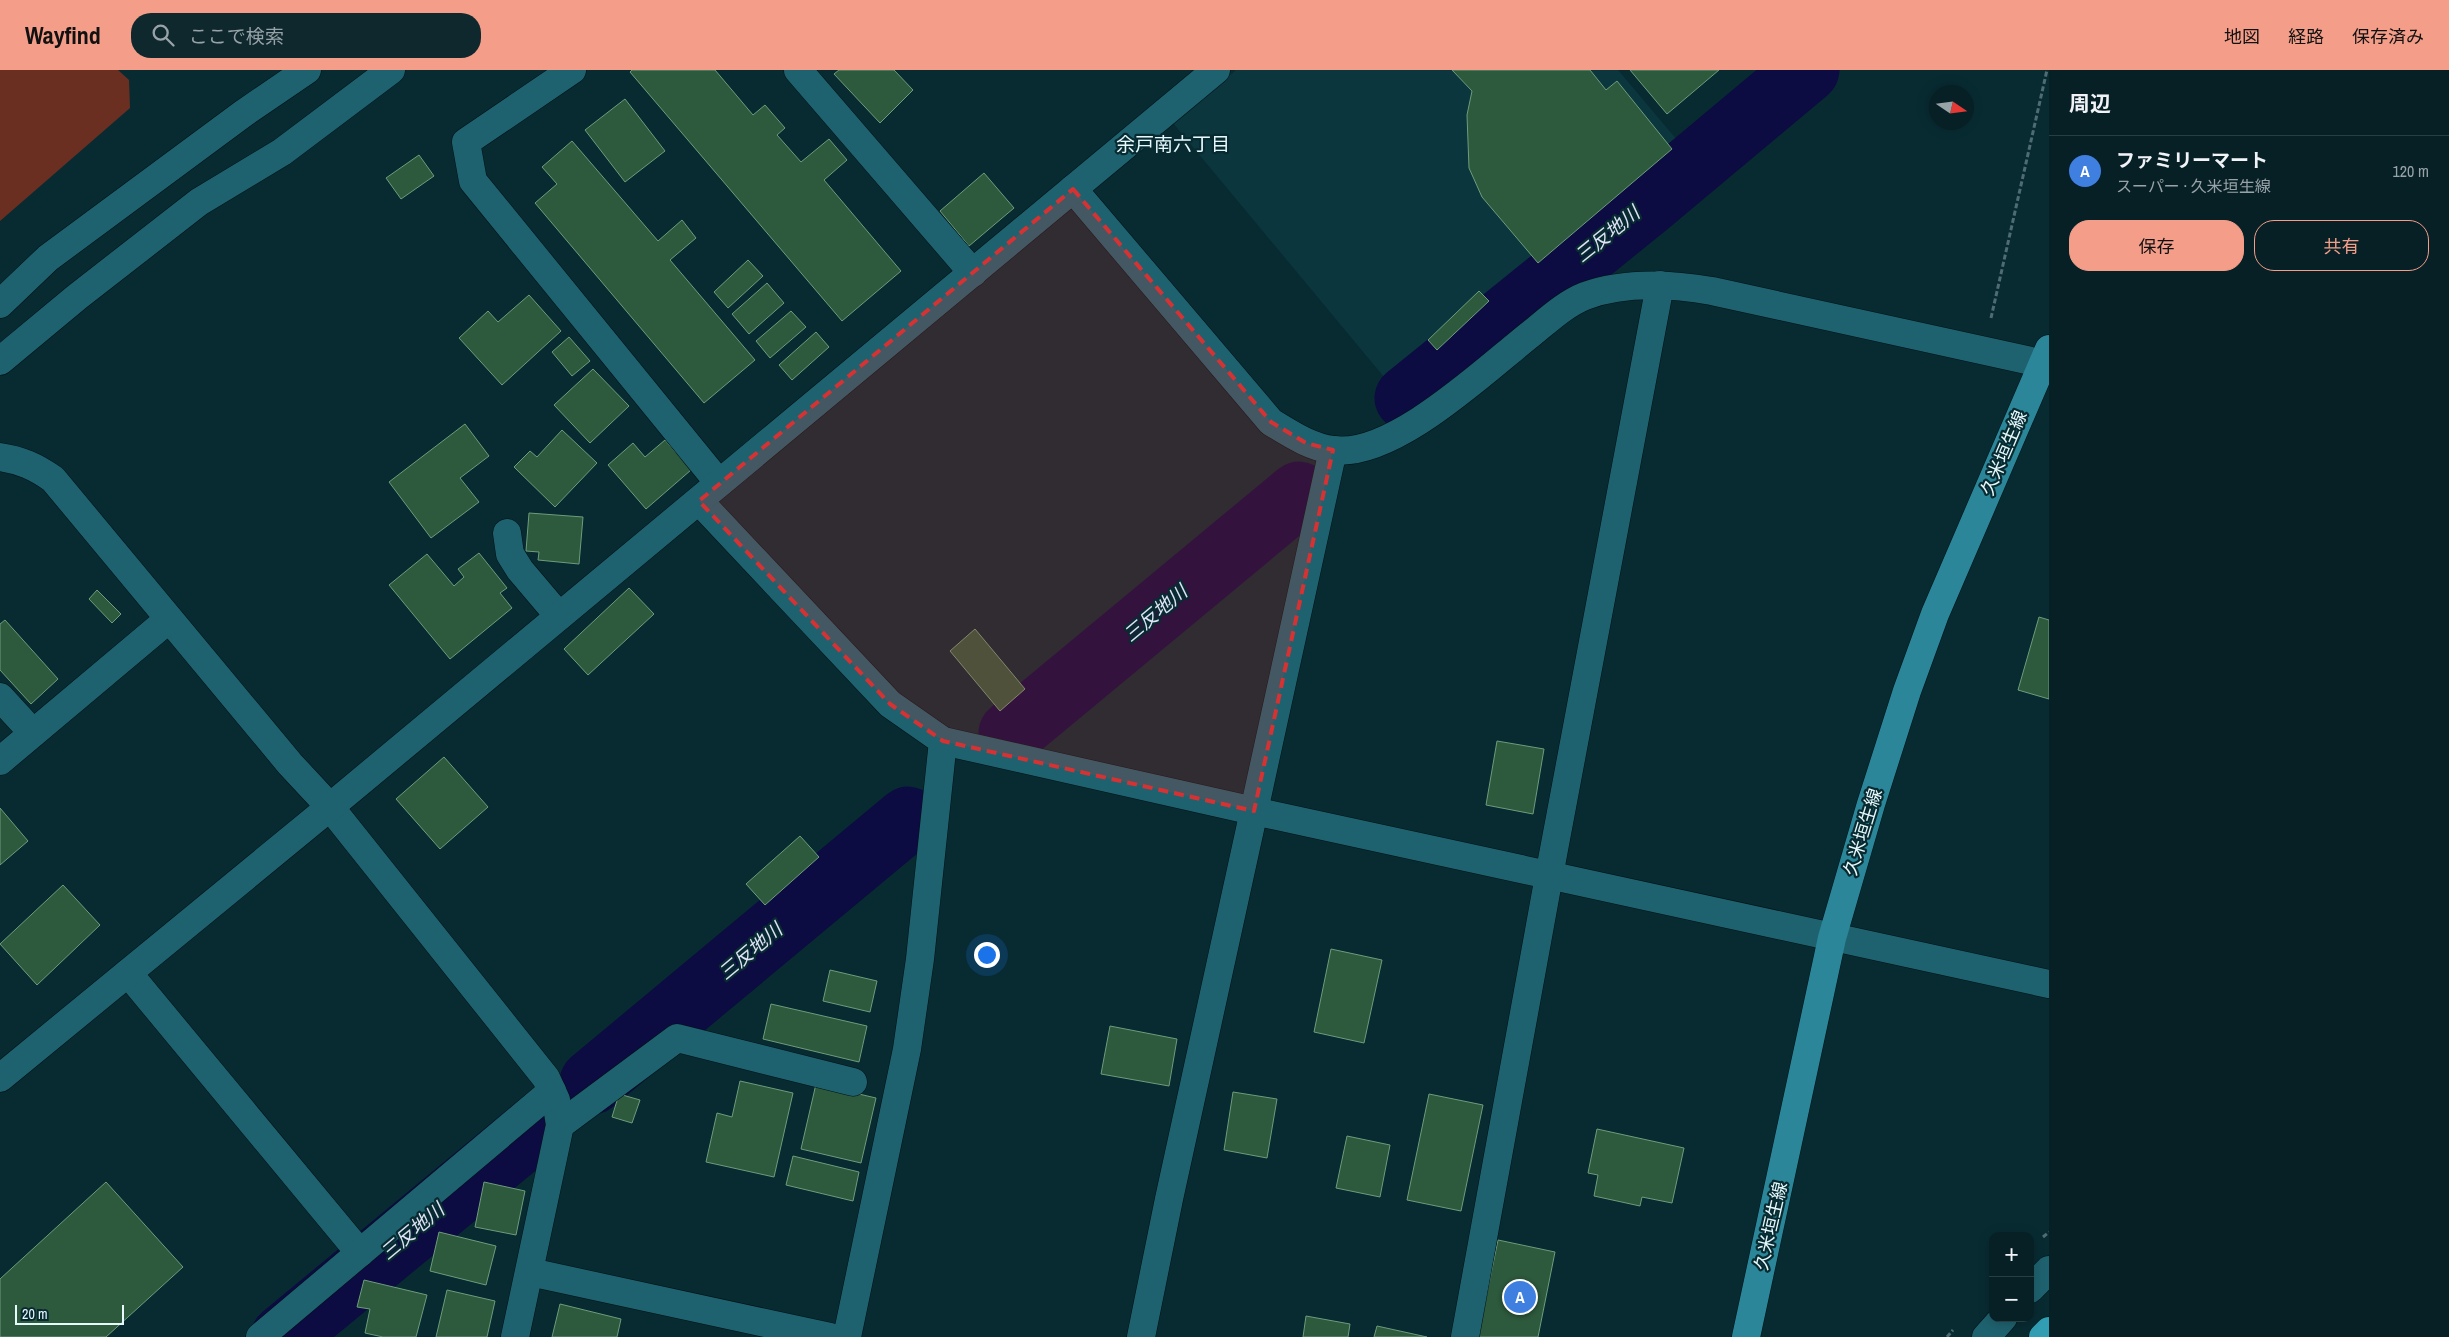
<!DOCTYPE html>
<html lang="ja">
<head>
<meta charset="utf-8">
<style>
	:root { --surface:#062026; --page:#0f282e; --text:#f1f3f6; --muted:#98a3a7; --line:#273e43; --accent:#f49e89 }
	body { margin:0; font-family:"Archivo Narrow","Noto Sans JP",sans-serif; background:var(--page); color:var(--text) }
	.controls { position:absolute; right:15px; bottom:15px; display:grid; overflow:hidden; border-radius:10px; box-shadow:0 2px 12px #0003 }
	.controls button { width:45px; height:45px; display:grid; place-items:center; padding:0; border:0; border-bottom:1px solid var(--line); background:var(--surface); color:var(--text); font:25px sans-serif }
	.compass { position:absolute; left:1929px; top:15px; width:45px; height:45px; border-radius:50%; background:var(--surface); box-shadow:0 2px 12px #0003; rotate:103deg }
	.scale { position:absolute; left:15px; bottom:12px; width:109px; box-sizing:border-box; padding-left:5px; border:2px solid #e6f9fd; border-top:0; font-size:14px; line-height:18px; white-space:nowrap; color:#e6f9fd; -webkit-text-stroke:4px #082b32; paint-order:stroke }
	.you { position:absolute; left:986px; top:884px; width:18px; height:18px; margin:-12px; border:4px solid #fff; border-radius:50%; background:#1a73e8; box-shadow:0 0 0 8px #1a73e833 }
	.badge { display:grid; place-items:center; width:32px; height:32px; border-radius:50%; background:var(--accent); color:#fff; font-size:16px; font-weight:700 }
	.pin { position:absolute; translate:-50% -50%; border:2px solid #fff; box-shadow:0 1px 5px #0006 }
	.list { margin:0; padding:0; list-style:none }
	h2 { display:flex; justify-content:space-between; align-items:center; height:65px; margin:0; padding:0 20px; font-size:21px }
	h2 small { font-size:16px; font-weight:400; color:var(--muted) }
	.list li { display:grid; grid-template-columns:32px 1fr auto; gap:15px; align-items:center; box-sizing:border-box; height:70px; padding:0 20px; border-top:1px solid var(--line) }
	.list b { display:block; font-size:19px; white-space:nowrap }
	.list p { margin:0; font-size:16px; white-space:nowrap; color:var(--muted) }
	.list em { font-size:16px; font-style:normal; color:var(--muted) }
	.actions { display:flex; gap:10px; padding:15px 20px }
	.actions a { flex:1; padding:11px 0; border:1px solid var(--accent); border-radius:20px; text-align:center; font-size:18px; color:var(--accent) }
	.actions .main { background:var(--accent); color:#111 }
	.icon { flex:none; width:28px; height:28px; fill:none; stroke:currentColor; stroke-width:2; stroke-linecap:round; stroke-linejoin:round }
	.map { position:relative; flex:none; width:2049px; height:1267px; overflow:hidden }
	header { display:flex; align-items:center; gap:30px; box-sizing:border-box; height:70px; padding:0 25px; background:var(--accent); color:#111 }
	header strong { font-size:24px }
	nav { display:flex; gap:28px; margin-inline-start:auto; font-size:18px }
	.search { width:350px; height:45px; background:var(--page); display:flex; align-items:center; gap:12px; box-sizing:border-box; padding:0 18px; border-radius:20px; color:var(--muted); font-size:19px }
	main { display:flex }
	aside { flex:1; background:var(--surface) }
	.map>svg:first-child { display:block }
	.built { fill:#0b363e }
	.green { fill:#6b2f22 }
	.lines { fill:none; stroke-linecap:round; stroke-linejoin:round }
	.river { stroke:#0c0b42; stroke-width:65 }
	.building { fill:#2d593c; stroke:#6e9c7c }
	.minor-casing { stroke:#011216; stroke-width:29 }
	.major-casing { stroke:#011216; stroke-width:29 }
	.highway-casing { stroke:#011216; stroke-width:29 }
	.path { stroke:#4e6c72; stroke-width:3; stroke-dasharray:5 2.5; stroke-linecap:butt }
	.minor { stroke:#1f626f; stroke-width:28 }
	.major { stroke:#2a8698; stroke-width:28 }
	.highway { stroke:#319eb3; stroke-width:28 }
	.marked { fill:#d73233; fill-opacity:0.2; stroke:#d73233; stroke-width:4; stroke-dasharray:10 6; stroke-linejoin:round }
	.labels { text-anchor:middle; stroke-width:4.5; stroke-linejoin:round; paint-order:stroke }
	.street-label { font-size:18px; fill:#e6f9fd; stroke:#082b32 }
	.neighbourhood-label { font-size:19px; fill:#e6f9fd; stroke:#082b32 }
	.water-label { font-size:19px; font-style:italic; fill:#dee3f5; stroke:#082b32 }
</style>
</head>
<body>
<header>
<strong>Wayfind</strong>
<div class="search"><svg class="icon" aria-label="search" viewBox="0 0 24 24"><circle cx="10" cy="10" r="6"/><path d="M15 15l6 6"/></svg>ここで検索</div>
<nav><a>地図</a><a>経路</a><a>保存済み</a></nav>
</header>
<main>
<div class="map">
<svg width="2049" height="1267" viewBox="0 0 2049 1267">
	<rect width="100%" height="100%" fill="#082b32"/>
	<polygon class="built" points="1236,0 1618,0 1683,77 1394,319 1173,53"/>
	<polygon class="green" points="0,0 118,0 129,10 130,38 0,151"/>
	<g class="lines">
		<g class="river">
			<polyline points="1407,328 1647,134 1807,0"/>
			<polyline points="1011,663 1299,424"/>
			<polyline points="592,1012 908,749"/>
			<polyline points="283,1267 540,1055"/>
		</g>
	</g>
	<g class="building">
		<polygon points="632,0 715,0 753,45 765,35 785,58 777,65 801,92 829,69 847,90 824,110 901,201 842,251 630,2"/>
		<polygon points="839,0 894,0 913,20 880,53 834,4"/>
		<polygon points="1452,0 1590,0 1606,20 1617,11 1672,79 1538,193 1482,127 1469,98 1467,45 1472,21"/>
		<polygon points="1630,0 1719,0 1667,44"/>
		<polygon points="625,29 665,81 625,112 585,60"/>
		<polygon points="572,71 658,171 682,150 696,168 670,190 755,290 704,333 535,133 557,114 542,97"/>
		<polygon points="419,85 434,106 401,129 386,108"/>
		<polygon points="984,103 1014,138 969,176 940,141"/>
		<polygon points="748,190 763,206 728,238 714,222"/>
		<polygon points="767,213 784,233 749,264 732,244"/>
		<polygon points="1479,221 1489,231 1437,280 1428,270"/>
		<polygon points="529,225 561,261 502,315 459,268 488,241 498,252"/>
		<polygon points="791,241 806,257 770,288 756,271"/>
		<polygon points="816,262 829,277 792,310 779,295"/>
		<polygon points="569,267 590,291 572,306 552,282"/>
		<polygon points="593,299 629,336 590,373 554,335"/>
		<polygon points="465,354 489,386 460,408 479,432 431,468 389,412"/>
		<polygon points="562,360 597,393 555,437 514,397 530,381 537,387"/>
		<polygon points="665,370 691,400 646,439 608,395 633,373 645,387"/>
		<polygon points="529,443 583,447 579,494 538,490 539,482 526,481"/>
		<polygon points="479,483 507,518 500,523 512,538 450,589 389,515 427,484 454,516 464,507 458,499"/>
		<polygon points="629,518 654,544 588,605 564,579"/>
		<polygon points="97,520 121,544 112,553 89,529"/>
		<polygon points="2039,547 2049,550 2049,629 2018,620"/>
		<polygon points="5,550 58,609 31,634 0,600 0,554"/>
		<polygon points="975,559 1025,619 1000,641 950,581"/>
		<polygon points="1497,671 1544,679 1533,744 1486,735"/>
		<polygon points="444,687 488,737 440,779 396,729"/>
		<polygon points="0,738 28,771 0,795"/>
		<polygon points="800,766 819,787 765,835 746,814"/>
		<polygon points="63,815 100,855 37,915 0,874"/>
		<polygon points="1331,879 1382,890 1364,973 1314,962"/>
		<polygon points="830,900 877,911 870,942 823,931"/>
		<polygon points="771,934 867,956 859,992 763,969"/>
		<polygon points="1110,956 1177,969 1169,1016 1101,1004"/>
		<polygon points="740,1011 793,1023 774,1107 706,1092 717,1043 732,1047"/>
		<polygon points="816,1014 876,1028 861,1093 801,1079"/>
		<polygon points="1233,1022 1277,1029 1267,1088 1224,1080"/>
		<polygon points="619,1024 640,1030 632,1053 612,1047"/>
		<polygon points="1429,1024 1483,1035 1461,1141 1407,1130"/>
		<polygon points="1597,1059 1684,1078 1672,1133 1642,1127 1640,1136 1594,1126 1598,1105 1588,1103"/>
		<polygon points="1347,1066 1390,1075 1380,1127 1336,1118"/>
		<polygon points="793,1086 859,1102 853,1131 786,1115"/>
		<polygon points="106,1112 183,1197 106,1267 0,1267 0,1209"/>
		<polygon points="484,1112 525,1121 516,1165 475,1157"/>
		<polygon points="439,1162 496,1176 486,1215 430,1201"/>
		<polygon points="1498,1170 1555,1182 1538,1267 1478,1267"/>
		<polygon points="364,1210 427,1225 416,1267 383,1267 365,1263 370,1239 357,1237"/>
		<polygon points="447,1220 495,1231 487,1267 436,1267"/>
		<polygon points="560,1234 621,1249 617,1267 552,1267"/>
		<polygon points="1306,1246 1350,1254 1348,1267 1303,1267"/>
		<polygon points="1377,1256 1427,1267 1374,1267"/>
	</g>
	<g class="lines">
		<g class="minor-casing">
			<g id="minor">
				<polyline points="572,0 466,72 473,111 719,413"/>
				<polyline points="798,0 973,203"/>
				<path d="M1073 119 1271 352C1291 364 1310 377 1333 380 1393 389 1486 299 1532 263 1548 250 1565 234 1585 226 1625 211 1671 214 1712 221L2049 295"/>
				<polyline points="0,234 48,188 244,43 307,0"/>
				<polyline points="0,291 77,227 199,132 282,82 391,0"/>
				<path d="M0 387C21 390 36 397 53 409L290 694 330 737 546 1008 556 1030 560 1055 515 1267"/>
				<polyline points="699,431 890,634 943,671 1254,741 2049,914"/>
				<polyline points="507,463 510,484 520,500 559,546"/>
				<polyline points="0,627 33,663"/>
				<polyline points="0,691 169,549"/>
				<polyline points="128,903 360,1183"/>
				<polyline points="0,1008 330,737 1216,0"/>
				<polyline points="560,1055 677,968 853,1012"/>
				<polyline points="530,1202 830,1267"/>
				<polyline points="2030,1219 2049,1200"/>
				<polyline points="260,1267 552,1021"/>
				<polyline points="847,1267 907,979 920,889 943,671"/>
				<polyline points="1141,1267 1169,1129 1333,380"/>
				<polyline points="1465,1267 1549,806 1660,215"/>
				<polyline points="1986,1267 2003,1248"/>
			</g>
		</g>
		<g class="major-casing">
			<polyline id="major" points="1746,1267 1832,868 1871,734 1907,621 1935,544 2049,279"/>
		</g>
		<g class="highway-casing">
			<polyline id="highway" points="2043,1267 2049,1261"/>
		</g>
		<g class="path">
			<polyline points="1991,248 2047,0"/>
			<polyline points="2043,1167 2049,1162"/>
			<polyline points="1947,1267 1953,1260"/>
		</g>
		<use href="#minor" class="minor"/>
		<use href="#major" class="major"/>
		<use href="#highway" class="highway"/>
	</g>
	<path class="marked" d="M1073 119 1271 352 1306 373 1333 380 1254 741 943 671 890 634 699 431Z"/>
	<g class="labels">
		<g class="street-label">
			<text transform="translate(2004 383) rotate(-67)" y="6">久米垣生線</text>
			<text transform="translate(1863 762) rotate(-73)" y="6">久米垣生線</text>
			<text transform="translate(1771 1156) rotate(-77)" y="6">久米垣生線</text>
		</g>
		<g class="neighbourhood-label">
			<text x="1173" y="81">余戸南六丁目</text>
		</g>
		<g class="water-label">
			<text transform="translate(1607 164) rotate(-39)" y="7">三反地川</text>
			<text transform="translate(1155 543) rotate(-40)" y="7">三反地川</text>
			<text transform="translate(750 881) rotate(-40)" y="7">三反地川</text>
			<text transform="translate(412 1161) rotate(-40)" y="7">三反地川</text>
		</g>
	</g>
</svg>
<div class="controls">
<button>+</button>
<button>−</button>
</div>
<svg class="compass" viewBox="-18 -18 36 36"><path d="M0-13l5 13h-10z" fill="#e53935"/><path d="M0 13l5-13h-10z" fill="#98a3a7"/></svg>
<div class="scale">20 m</div>
<div class="you"></div>
<div class="pin badge" style="left:1520px;top:1227px;background:#3f7fe0">A</div>
</div>
<aside>
<h2>周辺<small></small></h2>
<ul class="list">
<li><span class="badge" style="background:#3f7fe0">A</span><div><b>ファミリーマート</b><p>スーパー · 久米垣生線</p></div><em>120 m</em></li>
</ul>
<div class="actions"><a class="main">保存</a><a>共有</a></div>
</aside>
</main>
</body>
</html>
